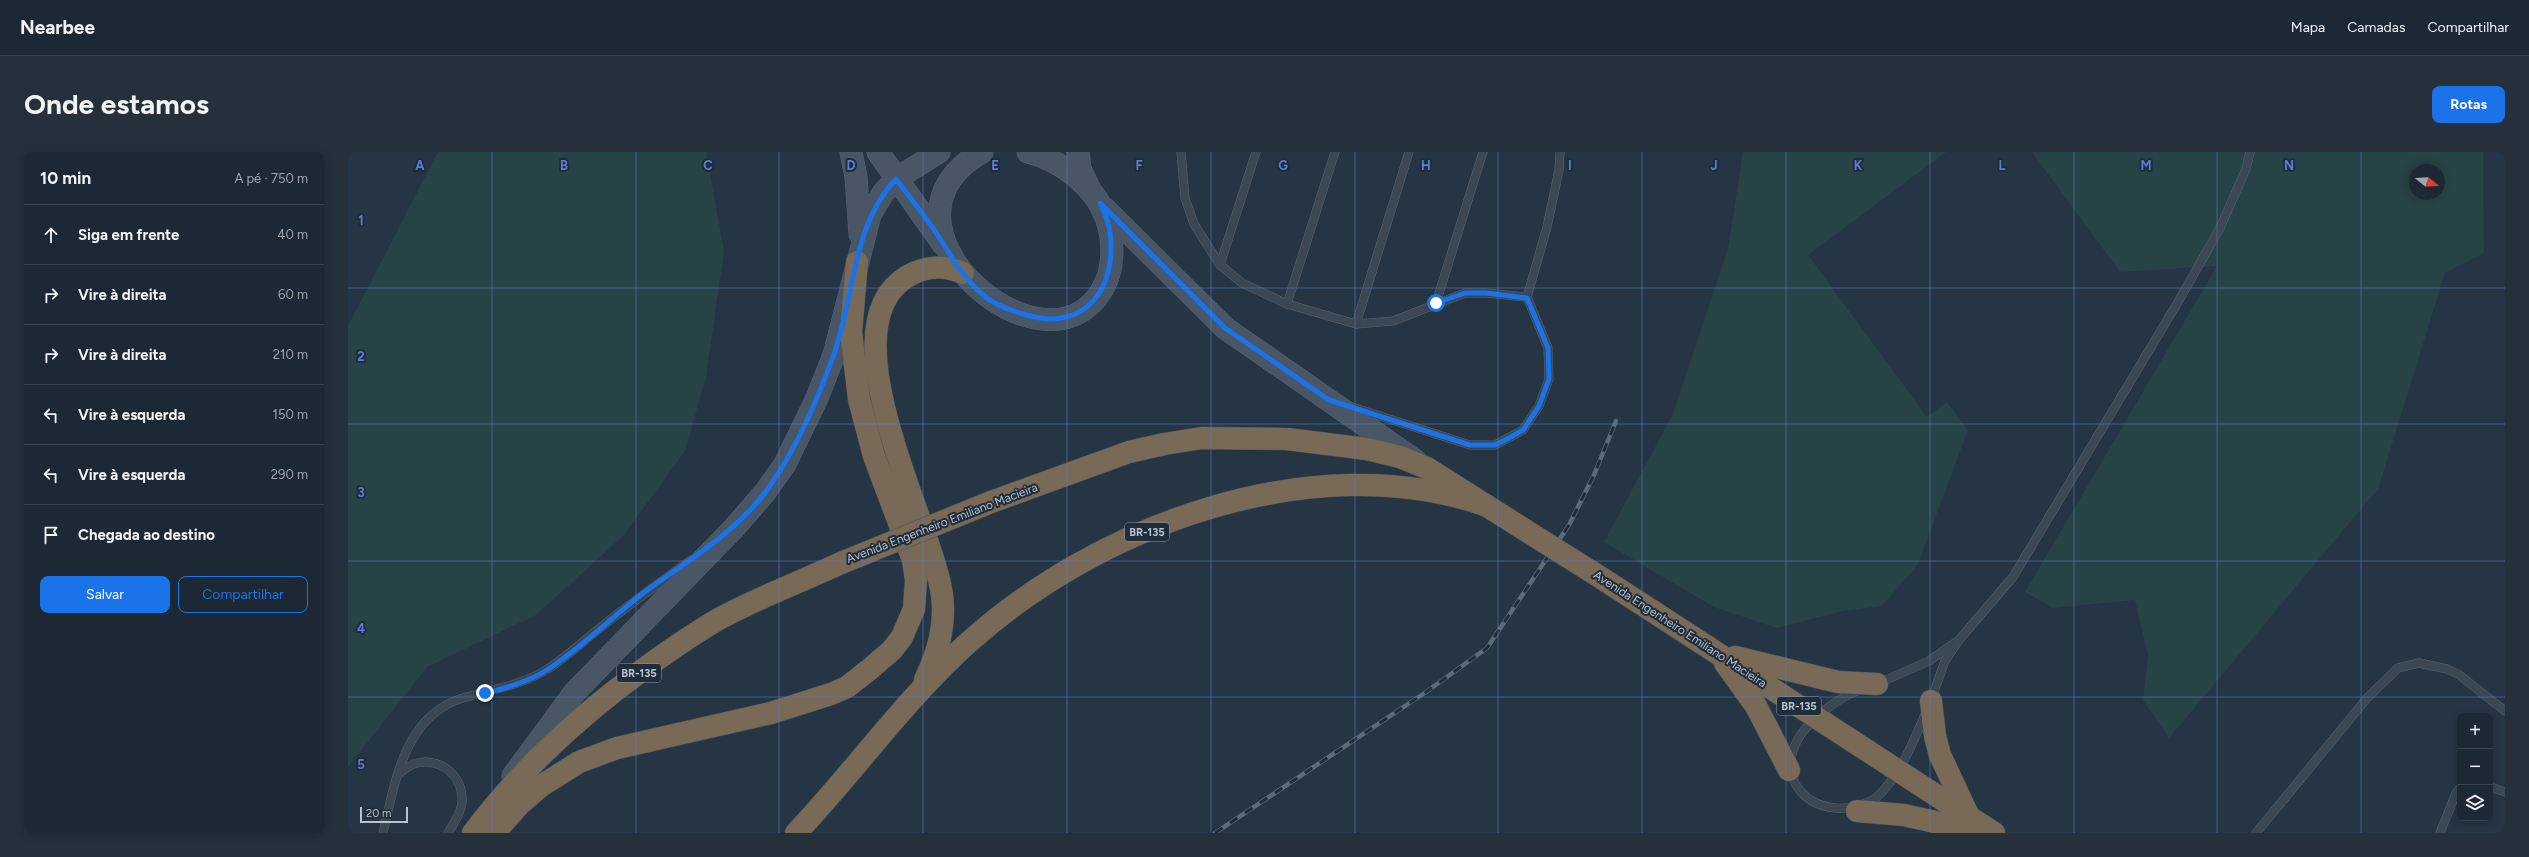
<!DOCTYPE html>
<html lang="pt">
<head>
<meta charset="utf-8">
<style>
	:root { --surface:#1c2833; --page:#25303b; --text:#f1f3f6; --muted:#a0a6ac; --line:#3a444e; --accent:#1a73e8 }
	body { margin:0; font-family:Figtree,sans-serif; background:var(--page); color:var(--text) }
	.controls { position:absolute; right:12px; bottom:12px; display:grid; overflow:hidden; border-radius:8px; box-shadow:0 2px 10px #0003 }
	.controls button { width:36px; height:36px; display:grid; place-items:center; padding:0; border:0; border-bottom:1px solid var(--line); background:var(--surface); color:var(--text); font:20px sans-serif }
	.compass { position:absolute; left:2061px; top:12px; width:36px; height:36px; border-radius:50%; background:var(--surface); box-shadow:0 2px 10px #0003; rotate:108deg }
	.scale { position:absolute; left:12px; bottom:10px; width:48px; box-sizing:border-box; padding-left:4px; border:2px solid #b8c2cd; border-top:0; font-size:11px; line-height:14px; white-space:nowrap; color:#b8c2cd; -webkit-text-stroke:3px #1f2c39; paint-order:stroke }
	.stop { position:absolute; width:12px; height:12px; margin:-9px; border:3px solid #1a73e8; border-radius:50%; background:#fff }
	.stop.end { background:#1a73e8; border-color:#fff; box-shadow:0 1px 4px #0008 }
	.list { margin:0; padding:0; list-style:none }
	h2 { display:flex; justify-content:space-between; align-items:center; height:52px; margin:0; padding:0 16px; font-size:17px }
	h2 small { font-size:13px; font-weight:400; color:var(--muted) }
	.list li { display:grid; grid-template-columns:26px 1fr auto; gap:12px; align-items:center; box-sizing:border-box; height:60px; padding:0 16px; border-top:1px solid var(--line) }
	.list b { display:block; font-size:15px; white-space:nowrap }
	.list em { font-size:13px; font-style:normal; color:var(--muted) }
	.actions { display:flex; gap:8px; padding:12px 16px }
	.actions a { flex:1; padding:9px 0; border:1px solid var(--accent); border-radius:8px; text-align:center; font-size:14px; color:var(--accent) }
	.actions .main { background:var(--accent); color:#fff }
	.icon { flex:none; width:22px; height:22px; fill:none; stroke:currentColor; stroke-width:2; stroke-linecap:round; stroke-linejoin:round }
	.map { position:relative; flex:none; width:2157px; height:681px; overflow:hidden; border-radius:8px }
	header { display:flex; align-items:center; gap:24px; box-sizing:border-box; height:56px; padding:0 20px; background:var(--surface); border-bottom:1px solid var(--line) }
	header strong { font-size:19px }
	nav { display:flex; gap:22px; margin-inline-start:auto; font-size:14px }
	.intro { display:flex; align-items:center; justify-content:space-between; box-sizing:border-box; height:96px; padding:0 24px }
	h1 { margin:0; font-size:28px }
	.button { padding:10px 18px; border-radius:8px; background:var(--accent); color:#fff; font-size:14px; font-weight:700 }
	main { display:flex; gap:24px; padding:0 24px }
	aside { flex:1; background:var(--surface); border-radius:8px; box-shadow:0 2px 10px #0003 }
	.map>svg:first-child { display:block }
	.green { fill:#284345; fill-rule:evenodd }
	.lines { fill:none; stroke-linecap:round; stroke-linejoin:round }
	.lane-casing { stroke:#596571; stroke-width:9 }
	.secondary-casing { stroke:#596571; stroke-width:23 }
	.highway-casing { stroke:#45525e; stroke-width:23 }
	.lane { stroke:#3b4753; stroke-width:8 }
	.secondary { stroke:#495666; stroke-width:22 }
	.highway { stroke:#796a58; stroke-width:22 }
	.rail-casing { stroke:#5d6b7a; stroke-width:4.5 }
	.rail { stroke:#1f2c39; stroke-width:3; stroke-dasharray:9; stroke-linecap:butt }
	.highway-bridge-casing { stroke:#45525e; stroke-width:23; stroke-linecap:butt }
	.highway-bridge { stroke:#796a58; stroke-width:22 }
	.route { stroke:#1a73e8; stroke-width:5 }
	.grid { fill:none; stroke:#5b7cd4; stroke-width:1; stroke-opacity:0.55 }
	.labels { text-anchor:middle; stroke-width:4; stroke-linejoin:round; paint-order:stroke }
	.shield { fill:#1f2c39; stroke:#8a95a1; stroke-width:1 }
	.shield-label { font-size:11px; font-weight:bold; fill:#b8c2cd }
	.street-label { font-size:12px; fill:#b8c2cd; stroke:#1f2c39 }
	.grid-label { font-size:13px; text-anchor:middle; font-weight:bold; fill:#5b7cd4; stroke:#1f2c39; stroke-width:4; stroke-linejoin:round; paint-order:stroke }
</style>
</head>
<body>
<header>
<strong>Nearbee</strong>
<nav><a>Mapa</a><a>Camadas</a><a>Compartilhar</a></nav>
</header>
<div class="intro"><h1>Onde estamos</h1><a class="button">Rotas</a></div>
<main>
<aside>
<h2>10 min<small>A pé · 750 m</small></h2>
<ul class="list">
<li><svg class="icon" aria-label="ahead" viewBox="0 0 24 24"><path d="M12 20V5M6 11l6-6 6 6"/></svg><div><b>Siga em frente</b></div><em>40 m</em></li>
<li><svg class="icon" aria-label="right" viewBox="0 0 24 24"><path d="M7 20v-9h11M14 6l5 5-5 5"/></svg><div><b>Vire à direita</b></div><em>60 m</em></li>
<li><svg class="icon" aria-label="right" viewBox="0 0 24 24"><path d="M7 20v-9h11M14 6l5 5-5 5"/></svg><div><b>Vire à direita</b></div><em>210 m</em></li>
<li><svg class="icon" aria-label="left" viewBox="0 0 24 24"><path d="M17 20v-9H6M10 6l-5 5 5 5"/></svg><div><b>Vire à esquerda</b></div><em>150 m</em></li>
<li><svg class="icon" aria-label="left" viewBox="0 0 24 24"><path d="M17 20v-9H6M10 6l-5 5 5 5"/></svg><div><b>Vire à esquerda</b></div><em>290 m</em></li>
<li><svg class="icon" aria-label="arrive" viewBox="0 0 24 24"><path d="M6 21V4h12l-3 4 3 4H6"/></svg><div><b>Chegada ao destino</b></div></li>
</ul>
<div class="actions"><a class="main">Salvar</a><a>Compartilhar</a></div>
</aside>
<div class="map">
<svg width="2157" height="681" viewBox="0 0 2157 681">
	<rect width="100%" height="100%" fill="#263544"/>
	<g class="green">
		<polygon points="90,0 358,0 376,99 358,225 337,299 275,384 188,463 79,515 0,615 0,174"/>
		<polygon points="1395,0 1598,0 1460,103 1579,265 1599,250 1620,278 1569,414 1534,454 1494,459 1429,476 1366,455 1256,390 1325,262 1380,97"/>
		<path d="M1684 0H2135L2136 101 2097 121 2030 337 1821 586 1795 548 1800 503 1787 448 1705 456 1677 440 1869 114 1772 120ZM2067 18H2091V42H2067Z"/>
	</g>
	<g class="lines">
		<g class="lane-casing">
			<g id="lane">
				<polyline points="833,0 837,46 846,72 872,113 894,131 939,152 1008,172 1045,169 1117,141 1138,141 1179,145"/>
				<polyline points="872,113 908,0"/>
				<polyline points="1088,151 1135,0"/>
				<polyline points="939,152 987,0"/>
				<polyline points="1008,172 1061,0"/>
				<polyline points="1004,255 1122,293 1147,293 1175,278 1191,254 1201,227 1200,196 1179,145 1199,75 1211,18 1212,0"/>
				<polyline points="1529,532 1581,509 1611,488"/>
				<path d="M1512 538C1496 543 1484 552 1471 563 1404 620 1469 681 1528 646 1551 625 1566 589 1578 560"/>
				<polyline points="1583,548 1597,509 1611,488 1665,425 1830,150 1872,76 1898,17 1902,0"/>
				<path d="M51 622C75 596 116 615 114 650 113 662 105 672 100 681"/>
				<polyline points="2142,635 2157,640"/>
				<path d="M35 681C47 629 57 563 115 546 144 537 172 534 198 518 216 507 232 492 248 479 279 454 311 431 343 408"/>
				<polyline points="1908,681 2020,545 2050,516 2071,511 2099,517 2110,522 2157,559"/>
				<polyline points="2092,681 2108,641 2112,636"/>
			</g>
		</g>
		<g class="secondary-casing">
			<g id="secondary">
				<polyline points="503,0 508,25 512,82"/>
				<polyline points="530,0 595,92"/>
				<path d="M634 0C508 72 697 234 754 138 767 116 766 88 758 65 745 32 713 9 680 0"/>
				<polyline points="730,0 732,17 741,36"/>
				<polyline points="757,57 877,176 1068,309"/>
				<polyline points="165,624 226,541 387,375 418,339 437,312 469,246 486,203 522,63 535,41 548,27 591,0"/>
			</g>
		</g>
		<g class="highway-casing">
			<g id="highway">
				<polyline points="643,350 781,300 816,292 854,286 939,287 1019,297 1052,305 1079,316 1177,378"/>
				<polyline points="1255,427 1646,681"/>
				<polyline points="1387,505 1490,530 1529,532"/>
				<polyline points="1377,511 1408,554 1441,618"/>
				<path d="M577 528C590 500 598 474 594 443 585 373 474 174 560 124 577 114 597 113 615 121"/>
				<polyline points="1583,549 1587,584 1592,603 1621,665"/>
				<polyline points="1509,659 1556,663 1636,681"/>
				<path d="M125 681C175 614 237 559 304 511 325 496 347 481 369 468 409 446 452 430 493 411"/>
				<polyline points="146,681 172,652 193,634 231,610 269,596 423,561 483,542 499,535 522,517 544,498 554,485 566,457 568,428 565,408 526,304 511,247 503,180 509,110"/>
				<path d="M448 681C507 619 557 547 621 490 751 373 965 294 1137 353"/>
			</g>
		</g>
		<use href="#lane" class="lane"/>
		<use href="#secondary" class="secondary"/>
		<use href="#highway" class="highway"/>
		<g class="rail-casing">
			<polyline id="rail" points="867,681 1078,540 1139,496 1221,373 1246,323 1268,269"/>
		</g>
		<use href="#rail" class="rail"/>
		<g class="highway-bridge-casing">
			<g id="highway-bridge">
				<polyline points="1177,378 1255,427"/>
				<polyline points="493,411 643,350"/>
			</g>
		</g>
		<use href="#highway-bridge" class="highway-bridge"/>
	</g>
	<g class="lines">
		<path class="route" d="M137 541C159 536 180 530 199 518 233 496 262 467 294 442 338 409 386 383 419 338 448 298 468 251 485 205 507 146 503 74 548 27 565 50 585 73 599 98 609 115 620 130 635 143 648 154 666 160 682 164 740 179 769 133 762 80 761 70 756 60 752 51L877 176 981 248 1122 293H1147L1161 286 1175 278 1191 254 1201 227 1200 196 1179 146 1138 141H1117L1088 151"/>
	</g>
	<path class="grid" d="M144 0V681M288 0V681M431 0V681M575 0V681M719 0V681M863 0V681M1007 0V681M1150 0V681M1294 0V681M1438 0V681M1582 0V681M1726 0V681M1869 0V681M2013 0V681M0 136H2157M0 272H2157M0 409H2157M0 545H2157"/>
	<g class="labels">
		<g class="shield">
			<rect x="777" y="371" width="44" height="18" rx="3"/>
			<rect x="269" y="512" width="44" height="18" rx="3"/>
			<rect x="1429" y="545" width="44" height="18" rx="3"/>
		</g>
		<g class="shield-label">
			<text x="799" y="384">BR-135</text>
			<text x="291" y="525">BR-135</text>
			<text x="1451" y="558">BR-135</text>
		</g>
		<g class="street-label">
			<text transform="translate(594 371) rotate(-21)" y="4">Avenida Engenheiro Emiliano Macieira</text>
			<text transform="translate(1332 477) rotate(33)" y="4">Avenida Engenheiro Emiliano Macieira</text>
		</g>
	</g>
	<g class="grid-label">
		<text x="72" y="18">A</text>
		<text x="216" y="18">B</text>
		<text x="360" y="18">C</text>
		<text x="503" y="18">D</text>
		<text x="647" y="18">E</text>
		<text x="791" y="18">F</text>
		<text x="935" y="18">G</text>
		<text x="1078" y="18">H</text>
		<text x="1222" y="18">I</text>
		<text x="1366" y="18">J</text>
		<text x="1510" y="18">K</text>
		<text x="1654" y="18">L</text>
		<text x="1798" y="18">M</text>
		<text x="1941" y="18">N</text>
		<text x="13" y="73">1</text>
		<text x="13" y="209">2</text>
		<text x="13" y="345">3</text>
		<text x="13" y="481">4</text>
		<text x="13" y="617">5</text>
	</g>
</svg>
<div class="controls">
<button>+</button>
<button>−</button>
<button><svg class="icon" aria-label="layers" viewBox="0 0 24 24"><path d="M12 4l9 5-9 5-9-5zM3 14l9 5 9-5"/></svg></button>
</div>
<svg class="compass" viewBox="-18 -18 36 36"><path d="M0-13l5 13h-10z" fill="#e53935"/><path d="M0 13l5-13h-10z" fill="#a0a6ac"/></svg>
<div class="scale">20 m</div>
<div class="stop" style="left:1088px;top:151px"></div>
<div class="stop end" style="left:137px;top:541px"></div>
</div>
</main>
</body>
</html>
